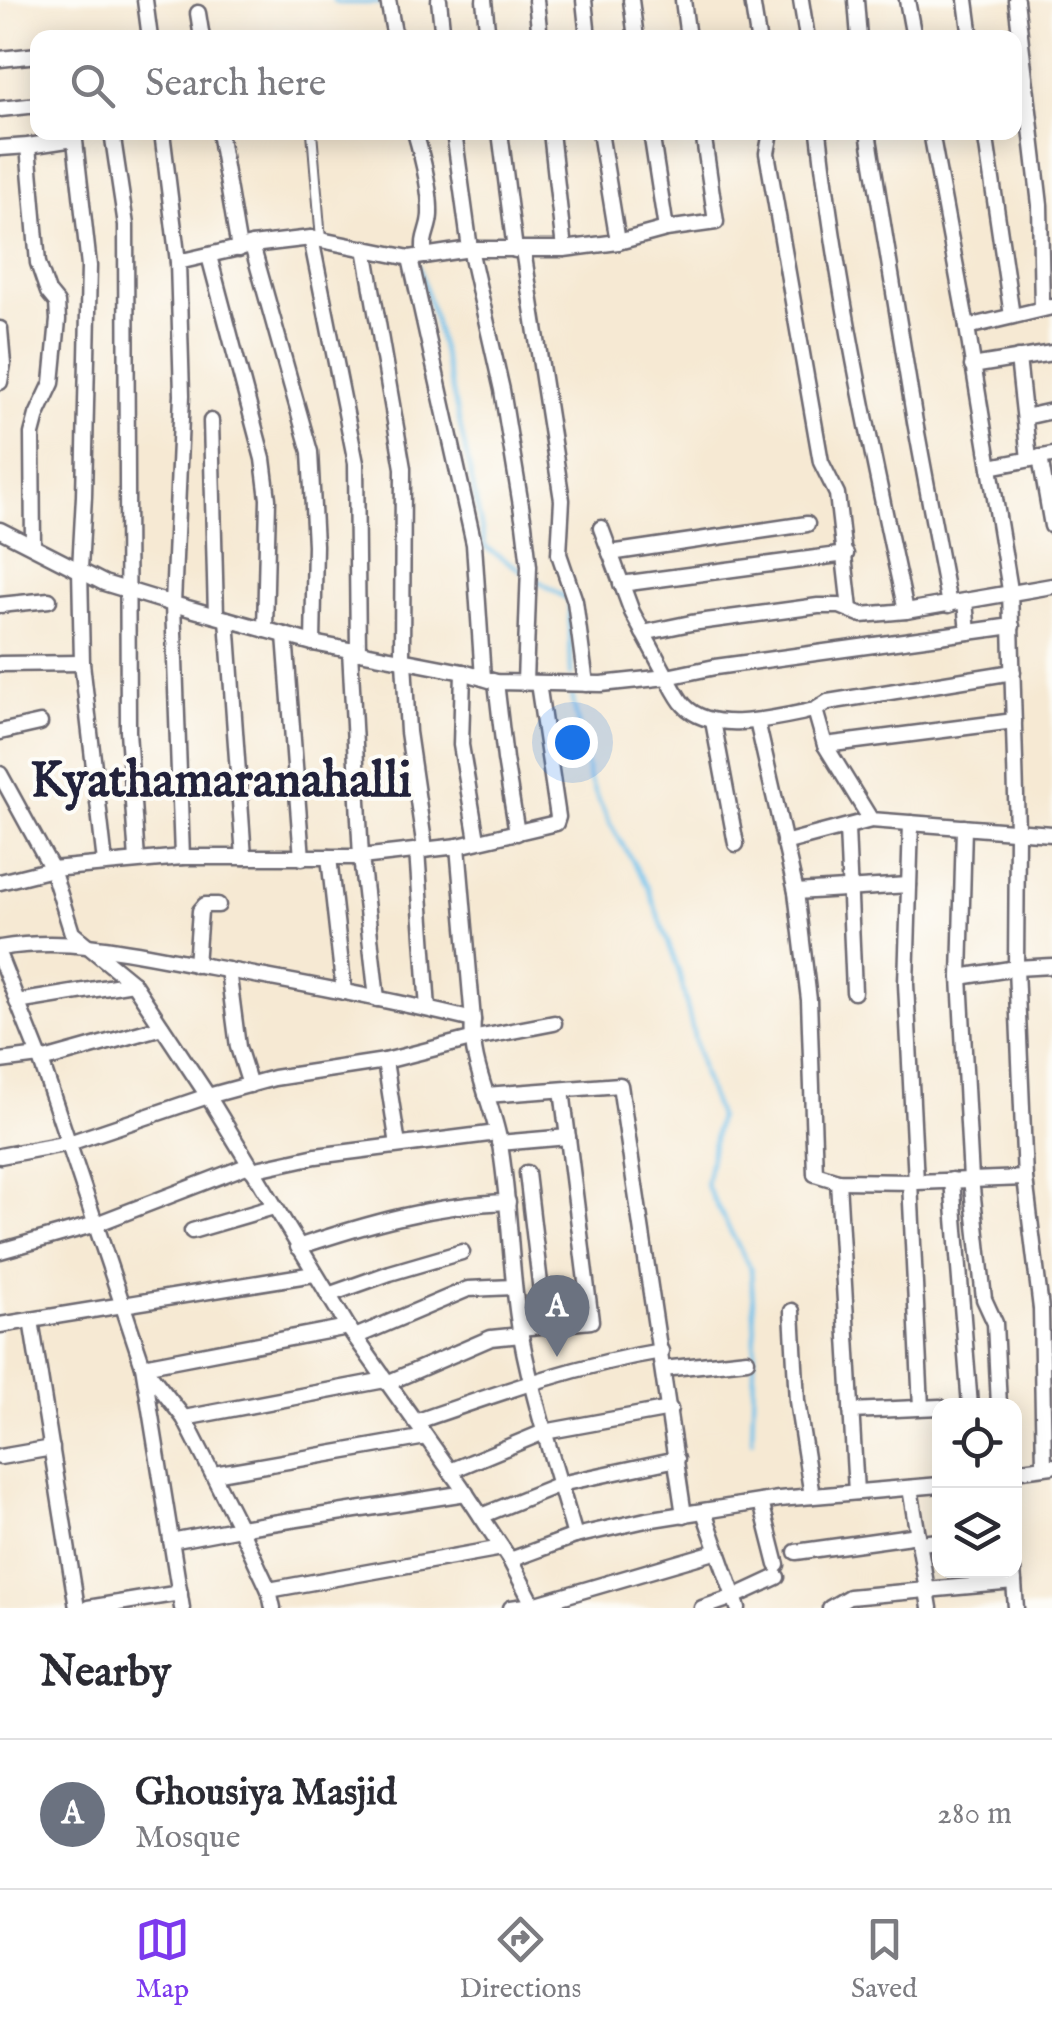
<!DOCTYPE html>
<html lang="en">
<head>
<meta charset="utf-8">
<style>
	:root { --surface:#fff; --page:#f2f2f3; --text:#2b2b33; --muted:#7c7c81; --line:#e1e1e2; --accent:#7c3aed }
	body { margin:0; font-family:"IM FELL English",serif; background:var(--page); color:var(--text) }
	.controls { position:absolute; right:30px; bottom:30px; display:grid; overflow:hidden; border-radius:20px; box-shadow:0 5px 25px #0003 }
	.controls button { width:90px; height:90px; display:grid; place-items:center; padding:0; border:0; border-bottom:2px solid var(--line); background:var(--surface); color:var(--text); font:50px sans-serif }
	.you { position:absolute; left:572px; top:742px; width:35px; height:35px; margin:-25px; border:8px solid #fff; border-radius:50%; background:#1a73e8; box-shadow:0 0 0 15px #1a73e833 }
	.badge { display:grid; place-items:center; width:65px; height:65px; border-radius:50%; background:var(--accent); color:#fff; font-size:32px; font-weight:700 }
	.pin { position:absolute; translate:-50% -82px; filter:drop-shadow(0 2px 5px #0008) }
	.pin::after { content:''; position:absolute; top:52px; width:35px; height:30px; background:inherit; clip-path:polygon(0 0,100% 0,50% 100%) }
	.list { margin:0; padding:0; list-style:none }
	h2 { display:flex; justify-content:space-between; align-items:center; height:130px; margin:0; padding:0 40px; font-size:42px }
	h2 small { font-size:32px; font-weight:400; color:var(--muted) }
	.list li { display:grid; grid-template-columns:65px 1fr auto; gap:30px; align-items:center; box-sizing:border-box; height:150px; padding:0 40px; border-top:2px solid var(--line) }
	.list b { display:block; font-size:38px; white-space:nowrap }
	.list p { margin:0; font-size:32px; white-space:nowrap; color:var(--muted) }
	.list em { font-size:32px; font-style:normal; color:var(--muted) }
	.icon { flex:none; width:55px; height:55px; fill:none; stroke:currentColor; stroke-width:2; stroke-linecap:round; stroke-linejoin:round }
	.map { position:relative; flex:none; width:1052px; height:1608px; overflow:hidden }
	.search { position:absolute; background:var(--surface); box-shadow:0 5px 25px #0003; left:30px; right:30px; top:30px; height:110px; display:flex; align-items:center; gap:25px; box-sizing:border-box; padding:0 35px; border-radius:20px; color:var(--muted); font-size:38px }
	.sheet { height:280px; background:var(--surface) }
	nav { display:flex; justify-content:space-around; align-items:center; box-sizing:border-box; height:140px; border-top:2px solid var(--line); background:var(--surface); font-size:28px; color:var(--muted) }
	nav a { display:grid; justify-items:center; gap:5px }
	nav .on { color:var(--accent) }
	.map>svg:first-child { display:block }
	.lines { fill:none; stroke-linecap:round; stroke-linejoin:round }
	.stream { stroke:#6fc1eb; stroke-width:4 }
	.service-casing { stroke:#6c6870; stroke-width:12 }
	.minor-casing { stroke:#6c6870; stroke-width:19 }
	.service { stroke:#fff; stroke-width:8 }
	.minor { stroke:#fff; stroke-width:14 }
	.labels { text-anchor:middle; stroke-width:8; stroke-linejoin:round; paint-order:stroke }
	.district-label { font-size:50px; font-weight:bold; fill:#22223b; stroke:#fdfcf7 }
</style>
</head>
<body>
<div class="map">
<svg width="1052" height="1608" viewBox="0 0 1052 1608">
	<rect width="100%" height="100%" fill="#fdfcf7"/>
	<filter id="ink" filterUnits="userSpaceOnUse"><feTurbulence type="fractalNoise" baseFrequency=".01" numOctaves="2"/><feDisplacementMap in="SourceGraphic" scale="20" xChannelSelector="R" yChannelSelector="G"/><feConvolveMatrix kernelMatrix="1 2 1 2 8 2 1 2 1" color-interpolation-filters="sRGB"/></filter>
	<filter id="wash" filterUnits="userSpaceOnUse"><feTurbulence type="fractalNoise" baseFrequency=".0048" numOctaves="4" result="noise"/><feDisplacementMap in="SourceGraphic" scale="40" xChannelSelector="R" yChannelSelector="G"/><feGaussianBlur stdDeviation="2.25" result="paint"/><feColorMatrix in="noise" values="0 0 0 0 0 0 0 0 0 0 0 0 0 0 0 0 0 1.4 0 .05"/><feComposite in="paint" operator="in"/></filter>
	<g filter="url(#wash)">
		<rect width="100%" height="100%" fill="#f6e9d3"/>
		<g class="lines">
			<g class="stream">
				<polyline points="333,0 340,3 383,3"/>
				<path d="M419 266C447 358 467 452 485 547L524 572"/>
				<polyline points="532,577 569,600 571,675"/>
				<polyline points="572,695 589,779 609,822 648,887 679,972 703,1075 718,1116 706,1185 751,1270 755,1331 752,1441"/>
			</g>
		</g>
	</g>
	<g filter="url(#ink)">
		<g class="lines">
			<g class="service-casing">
				<polyline id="service" points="312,132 321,240"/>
			</g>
			<g class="minor-casing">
				<g id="minor">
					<polyline points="145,0 150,38"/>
					<polyline points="388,0 395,38"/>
					<polyline points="439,0 443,38"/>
					<polyline points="484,0 488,38"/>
					<polyline points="536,0 540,38"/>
					<polyline points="584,0 588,38"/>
					<polyline points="631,0 636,38"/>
					<polyline points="683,0 688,38"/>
					<polyline points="752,0 758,38"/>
					<polyline points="801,0 807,38"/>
					<polyline points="856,0 859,38"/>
					<polyline points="907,0 914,38"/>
					<polyline points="966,0 971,38"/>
					<polyline points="1016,0 1040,205 1042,309"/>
					<polyline points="198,13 202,38"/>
					<polyline points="0,59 38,55"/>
					<polyline points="0,109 38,105"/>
					<polyline points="74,132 89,266 84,496 80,569 82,663 105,863"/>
					<polyline points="112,132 126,225 128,731 137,860"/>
					<polyline points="162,132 178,262 182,395 173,604 182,857"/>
					<polyline points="219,132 239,249"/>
					<path d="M415 132C422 156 431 191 430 215 429 232 421 236 425 256"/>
					<polyline points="454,132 470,249 502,390 524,524 529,566 525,682"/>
					<polyline points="500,132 515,250"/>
					<polyline points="551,132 564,249"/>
					<polyline points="600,132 618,242"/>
					<polyline points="651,132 666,229"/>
					<polyline points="771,132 767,153 821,462 837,494 850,609"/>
					<path d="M819 132C837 294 872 453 906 611"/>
					<polyline points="868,132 915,422 949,605"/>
					<polyline points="931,132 967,327 1010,590 1017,830 1016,968 1025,1178 1041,1309 1044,1467"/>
					<polyline points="985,132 1012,316"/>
					<polyline points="28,146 38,263 48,292 57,303 58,320 52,383 37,415 32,434 33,546"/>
					<polyline points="0,148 28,146 74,139"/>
					<polyline points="311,238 356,463 358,652"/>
					<polyline points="252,245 310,452 315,545 313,643"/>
					<polyline points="365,248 403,468 402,660"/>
					<polyline points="523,250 562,500 559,554 575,601 586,684"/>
					<polyline points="209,256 263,459 268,499 265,630"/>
					<polyline points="410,258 474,544 483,678"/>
					<polyline points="178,262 252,245 311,238 410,258 470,249 564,249 618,242 666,229 716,222 703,132"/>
					<polyline points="967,327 1052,307"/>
					<polyline points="0,329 3,364 0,382"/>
					<polyline points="1018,358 1029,459"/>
					<polyline points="972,366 1052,353"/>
					<polyline points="1025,417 1052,411"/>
					<polyline points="211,421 216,616"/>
					<polyline points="1040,457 1052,526"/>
					<polyline points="990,467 1052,455"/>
					<polyline points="601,528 632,612 667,677 715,667 1012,626"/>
					<path d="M0 530 104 583 173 604 313 643 463 672 496 682 601 684 667 677C672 686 677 697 684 705 712 736 779 717 815 710L825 745 871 820 1052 834"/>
					<polyline points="610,553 807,524"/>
					<polyline points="621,584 846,554"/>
					<polyline points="965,602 968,632"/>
					<polyline points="0,605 49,600"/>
					<polyline points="227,619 244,857"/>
					<polyline points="643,633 691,623 818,606 840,606 862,615 906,611 1052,586"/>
					<polyline points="285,635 302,858"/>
					<polyline points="350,650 361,857 377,999"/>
					<polyline points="404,661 408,732 425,849"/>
					<polyline points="0,664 82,663"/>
					<polyline points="463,672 461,745 477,840"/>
					<polyline points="496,682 505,759 517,833"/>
					<polyline points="815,710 828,702 1013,672"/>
					<polyline points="713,721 736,844"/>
					<polyline points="757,721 796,892 809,1000 815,1174 838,1181 916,1182 1025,1178"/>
					<polyline points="0,732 40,723"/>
					<polyline points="825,745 1014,721"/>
					<polyline points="0,774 52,869 72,933 133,983 208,1096 348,1327 461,1486 510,1560 535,1608"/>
					<polyline points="911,823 906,984 916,1182"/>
					<polyline points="964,827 960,977 971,1179 984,1299 995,1323 999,1406"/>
					<polyline points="847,828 854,992"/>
					<polyline points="784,843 871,820"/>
					<path d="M458 846 473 1020C469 1061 491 1099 499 1139 511 1204 509 1271 521 1336 534 1404 556 1470 575 1536"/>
					<polyline points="417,850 428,1009"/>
					<polyline points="329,857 344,992"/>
					<polyline points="0,882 52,869 182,857 361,857 458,846 556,823 558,817 538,683"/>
					<polyline points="796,892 909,885"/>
					<path d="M0 948C73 936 140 954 211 967 299 983 387 999 473 1020"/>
					<polyline points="0,958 41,1061 143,1366 182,1608"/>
					<polyline points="196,965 200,911 205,905 218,905"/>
					<polyline points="228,970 238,1047 250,1085"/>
					<polyline points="960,977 1016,968 1052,966"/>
					<polyline points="17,1002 133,983"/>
					<polyline points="0,1061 39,1056"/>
					<polyline points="41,1061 162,1027"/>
					<polyline points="385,1061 398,1145"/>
					<polyline points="486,1095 620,1085 684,1515"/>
					<polyline points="499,1143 568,1137"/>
					<polyline points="0,1156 69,1143 208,1096 274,1078 385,1061 471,1039 554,1023"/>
					<polyline points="252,1170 316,1156 497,1133"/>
					<polyline points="527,1173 545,1326"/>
					<polyline points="952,1180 970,1406"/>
					<polyline points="838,1181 856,1492"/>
					<polyline points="910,1182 921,1407"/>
					<polyline points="192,1231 274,1207"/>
					<path d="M298 1247C366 1224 436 1204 508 1202"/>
					<polyline points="0,1251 96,1224 249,1165"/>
					<polyline points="328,1295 390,1273 462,1252"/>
					<polyline points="792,1311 797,1401 812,1496"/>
					<polyline points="31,1320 77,1608"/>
					<polyline points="0,1325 314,1274"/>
					<polyline points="520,1328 591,1321 562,1090"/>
					<polyline points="355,1337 468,1289 514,1287"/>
					<polyline points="663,1369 747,1360"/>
					<polyline points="387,1383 491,1338 521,1335"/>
					<polyline points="851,1411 940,1407"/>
					<polyline points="184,1418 385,1380"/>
					<path d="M415 1422C496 1394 576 1365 661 1351"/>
					<polyline points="0,1457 52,1448"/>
					<polyline points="450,1471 544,1432 670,1409"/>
					<polyline points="1014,1471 1052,1466"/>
					<polyline points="214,1474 426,1437"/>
					<polyline points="910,1488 930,1608"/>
					<polyline points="761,1502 777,1565"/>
					<polyline points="704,1512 738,1608"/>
					<polyline points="481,1516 560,1484 677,1459"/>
					<polyline points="171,1541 240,1528 466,1493"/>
					<polyline points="919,1543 940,1541"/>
					<polyline points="796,1552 918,1535"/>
					<polyline points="510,1560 575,1536 646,1520 779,1499 940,1485"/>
					<polyline points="1013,1570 1016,1608"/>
					<polyline points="269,1590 502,1548"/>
					<polyline points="88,1608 180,1593"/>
					<polyline points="273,1608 269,1590 240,1528 184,1418 143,1366 348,1327"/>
					<polyline points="511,1608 533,1605 718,1551"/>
					<polyline points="702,1608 734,1597 777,1577"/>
					<polyline points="830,1608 849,1597 1014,1582"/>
				</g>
			</g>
			<use href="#service" class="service"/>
			<use href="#minor" class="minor"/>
		</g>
	</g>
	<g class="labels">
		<g class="district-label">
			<text x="221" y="796">Kyathamaranahalli</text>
		</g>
	</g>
</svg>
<div class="controls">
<button><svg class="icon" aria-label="locate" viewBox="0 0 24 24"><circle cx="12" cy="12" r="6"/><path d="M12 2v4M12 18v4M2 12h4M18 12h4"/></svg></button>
<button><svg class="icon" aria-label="layers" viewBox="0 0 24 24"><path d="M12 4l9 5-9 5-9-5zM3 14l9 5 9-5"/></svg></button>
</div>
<div class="you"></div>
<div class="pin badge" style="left:557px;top:1357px;background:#6b7280">A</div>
<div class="search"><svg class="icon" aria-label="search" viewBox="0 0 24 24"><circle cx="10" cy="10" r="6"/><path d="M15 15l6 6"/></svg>Search here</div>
</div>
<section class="sheet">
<h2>Nearby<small></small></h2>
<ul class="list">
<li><span class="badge" style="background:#6b7280">A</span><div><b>Ghousiya Masjid</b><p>Mosque</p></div><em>280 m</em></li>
</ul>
</section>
<nav>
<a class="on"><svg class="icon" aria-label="map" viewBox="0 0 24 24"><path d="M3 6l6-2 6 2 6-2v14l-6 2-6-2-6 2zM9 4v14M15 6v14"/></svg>Map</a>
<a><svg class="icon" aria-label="directions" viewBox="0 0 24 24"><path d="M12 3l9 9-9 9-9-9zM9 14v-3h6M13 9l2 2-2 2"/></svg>Directions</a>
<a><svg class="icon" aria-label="saved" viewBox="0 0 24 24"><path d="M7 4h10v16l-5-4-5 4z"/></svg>Saved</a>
</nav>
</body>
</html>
